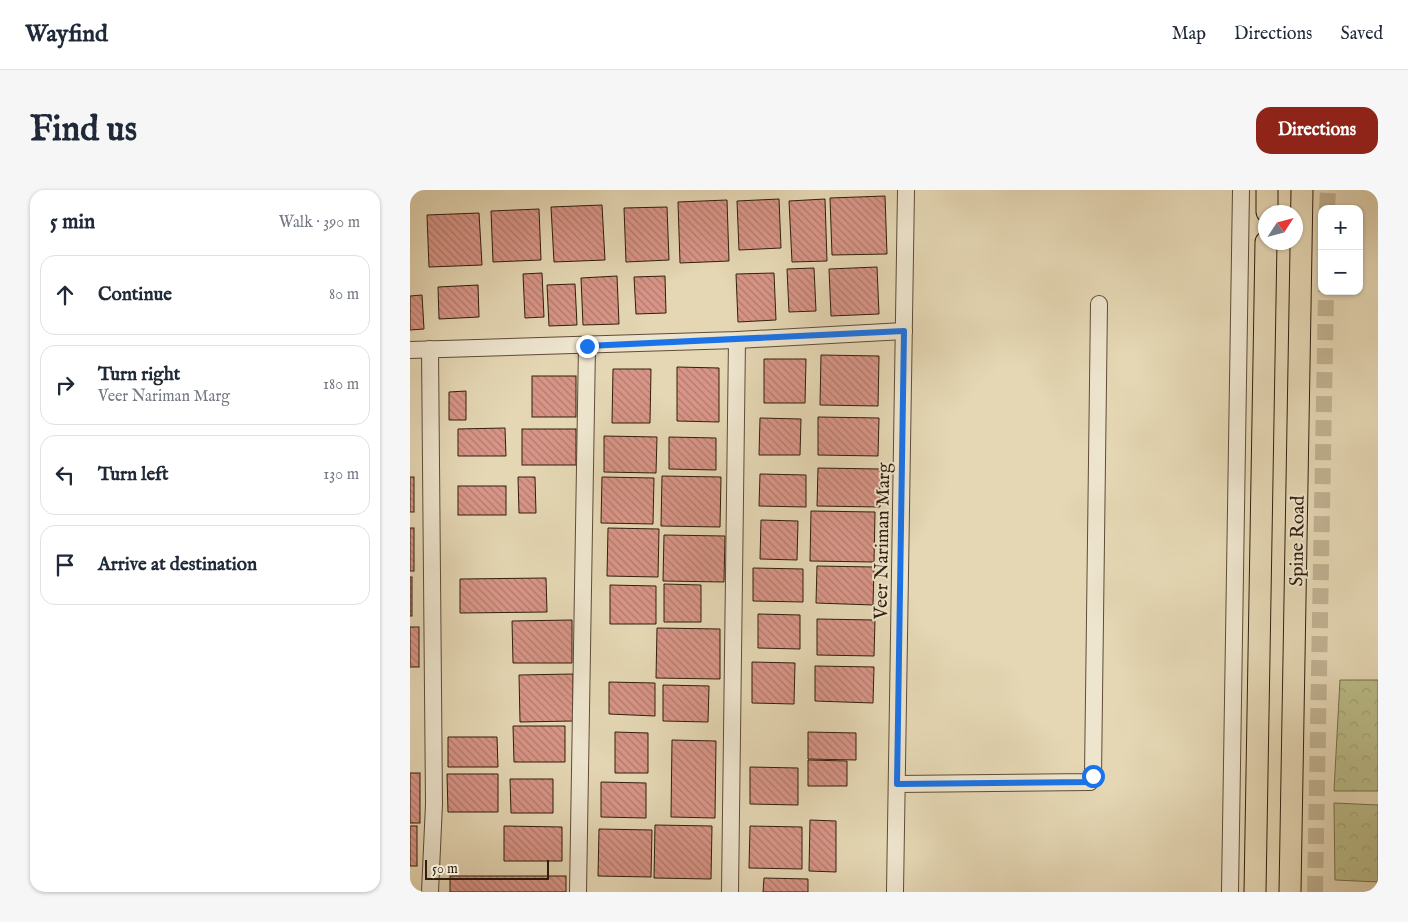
<!DOCTYPE html>
<html lang="en">
<head>
<meta charset="utf-8">
<style>
	:root { --surface:#fff; --page:#f6f6f7; --text:#1f2937; --muted:#747a83; --line:#e0e1e3; --accent:#8f2418 }
	body { margin:0; font-family:"IM FELL English",serif; background:var(--page); color:var(--text) }
	.controls { position:absolute; right:15px; top:15px; display:grid; overflow:hidden; border-radius:10px; box-shadow:0 1px 4px #0004 }
	.controls button { width:45px; height:45px; display:grid; place-items:center; padding:0; border:0; border-bottom:1px solid var(--line); background:var(--surface); color:var(--text); font:25px sans-serif }
	.compass { position:absolute; left:848px; top:15px; width:45px; height:45px; border-radius:50%; background:var(--surface); box-shadow:0 1px 4px #0004; rotate:54deg }
	.scale { position:absolute; left:15px; bottom:12px; width:124px; box-sizing:border-box; padding-left:5px; border:2px solid #311e0c; border-top:0; font-size:14px; line-height:18px; white-space:nowrap; color:#311e0c; -webkit-text-stroke:4px #eee5ce; paint-order:stroke }
	.stop { position:absolute; width:15px; height:15px; margin:-11px; border:4px solid #1a73e8; border-radius:50%; background:#fff }
	.stop.end { background:#1a73e8; border-color:#fff; box-shadow:0 1px 5px #0008 }
	.list { margin:0; padding:0; list-style:none }
	h2 { display:flex; justify-content:space-between; align-items:center; height:65px; margin:0; padding:0 20px; font-size:21px }
	h2 small { font-size:16px; font-weight:400; color:var(--muted) }
	.list li { display:grid; grid-template-columns:32px 1fr auto; gap:15px; align-items:center; box-sizing:border-box; height:80px; margin:0 10px 10px; padding:0 10px; border:1px solid var(--line); border-radius:15px }
	.list b { display:block; font-size:19px; white-space:nowrap }
	.list p { margin:0; font-size:16px; white-space:nowrap; color:var(--muted) }
	.list em { font-size:16px; font-style:normal; color:var(--muted) }
	.icon { flex:none; width:28px; height:28px; fill:none; stroke:currentColor; stroke-width:2; stroke-linecap:round; stroke-linejoin:round }
	.map { position:relative; flex:none; width:968px; height:702px; overflow:hidden; border-radius:15px }
	header { display:flex; align-items:center; gap:30px; box-sizing:border-box; height:70px; padding:0 25px; background:var(--surface); border-bottom:1px solid var(--line) }
	header strong { font-size:24px }
	nav { display:flex; gap:28px; margin-inline-start:auto; font-size:18px }
	.intro { display:flex; align-items:center; justify-content:space-between; box-sizing:border-box; height:120px; padding:0 30px }
	h1 { margin:0; font-size:35px }
	.button { padding:12px 22px; border-radius:15px; background:var(--accent); color:#fff; font-size:18px; font-weight:700 }
	main { display:flex; gap:30px; padding:0 30px }
	aside { flex:1; background:var(--surface); border-radius:15px; box-shadow:0 1px 4px #0004 }
	.map>svg:first-child { display:block }
	.park { fill:url(#park-crowns); stroke:#766e4a }
	.building { fill:url(#building-back-hatch); stroke:#311e0c }
	.lines { fill:none; stroke-linecap:round; stroke-linejoin:round }
	.minor-tunnel { stroke:#c1b292; stroke-width:16; stroke-dasharray:16 8; stroke-linecap:butt }
	.minor-casing { stroke:#5e4c36; stroke-width:18 }
	.major-casing { stroke:#311e0c; stroke-width:23 }
	.minor { stroke:#eee5ce; stroke-width:16 }
	.major { stroke:#e5d7b4; stroke-width:21 }
	.route { stroke:#1a73e8; stroke-width:6 }
	.labels { text-anchor:middle; stroke-width:4; stroke-linejoin:round; paint-order:stroke }
	.street-label { font-size:19px; fill:#311e0c; stroke:#eee5ce }
</style>
</head>
<body>
<header>
<strong>Wayfind</strong>
<nav><a>Map</a><a>Directions</a><a>Saved</a></nav>
</header>
<div class="intro"><h1>Find us</h1><a class="button">Directions</a></div>
<main>
<aside>
<h2>5 min<small>Walk · 390 m</small></h2>
<ul class="list">
<li><svg class="icon" aria-label="ahead" viewBox="0 0 24 24"><path d="M12 20V5M6 11l6-6 6 6"/></svg><div><b>Continue</b></div><em>80 m</em></li>
<li><svg class="icon" aria-label="right" viewBox="0 0 24 24"><path d="M7 20v-9h11M14 6l5 5-5 5"/></svg><div><b>Turn right</b><p>Veer Nariman Marg</p></div><em>180 m</em></li>
<li><svg class="icon" aria-label="left" viewBox="0 0 24 24"><path d="M17 20v-9H6M10 6l-5 5 5 5"/></svg><div><b>Turn left</b></div><em>130 m</em></li>
<li><svg class="icon" aria-label="arrive" viewBox="0 0 24 24"><path d="M6 21V4h12l-3 4 3 4H6"/></svg><div><b>Arrive at destination</b></div></li>
</ul>
</aside>
<div class="map">
<svg width="968" height="702" viewBox="0 0 968 702">
	<defs>
		<pattern id="park-crowns" width="20" height="18" patternUnits="userSpaceOnUse" patternTransform="scale(1.25)"><rect width="20" height="18" fill="#bbbd89"/><path d="M2 6a3 3 0 1 1 6 0M12 15a3 3 0 1 1 6 0" fill="none" stroke="#a1a275"/></pattern>
		<pattern id="building-back-hatch" width="6" height="6" patternUnits="userSpaceOnUse" patternTransform="scale(1.25)"><rect width="6" height="6" fill="#d89587"/><path d="M-1 5l2 2M0 0l6 6M5-1l2 2" fill="none" stroke="#b0796d"/></pattern>
	</defs>
	<rect width="100%" height="100%" fill="#e5d7b4"/>
	<filter id="stains"><feTurbulence type="fractalNoise" baseFrequency=".004" numOctaves="4"/><feColorMatrix values="0 0 0 0 .2 0 0 0 0 .09 0 0 0 0 .02 0 0 0 .5 -.17"/></filter>
	<radialGradient id="worn" r=".72"><stop offset=".6" stop-color="#630" stop-opacity="0"/><stop offset="1" stop-color="#630" stop-opacity=".3"/></radialGradient>
	<g class="park">
		<polygon points="930,490 968,490 968,601 924,601"/>
		<polygon points="924,613 968,615 968,692 925,690"/>
	</g>
	<g class="building">
		<polygon points="475,6 477,64 422,65 420,8"/>
		<polygon points="369,9 371,58 329,60 327,11"/>
		<polygon points="415,9 417,71 382,72 379,11"/>
		<polygon points="317,10 319,71 270,73 268,12"/>
		<polygon points="192,15 195,70 144,72 141,17"/>
		<polygon points="257,17 259,70 216,72 214,18"/>
		<polygon points="129,19 131,70 83,72 81,21"/>
		<polygon points="69,23 72,75 19,77 17,25"/>
		<polygon points="467,77 469,124 421,126 419,79"/>
		<polygon points="404,78 406,121 379,122 377,79"/>
		<polygon points="132,83 134,127 115,128 113,84"/>
		<polygon points="364,83 366,130 328,132 326,84"/>
		<polygon points="207,86 209,134 173,135 171,88"/>
		<polygon points="255,86 256,123 226,124 224,87"/>
		<polygon points="165,94 167,135 139,136 137,95"/>
		<polygon points="68,95 69,127 29,129 28,97"/>
		<polygon points="12,105 14,139 0,140 0,106"/>
		<polygon points="411,165 469,166 468,216 410,215"/>
		<polygon points="354,169 396,169 395,213 354,213"/>
		<polygon points="267,177 309,178 309,232 267,231"/>
		<polygon points="203,179 241,179 240,233 202,233"/>
		<rect x="122" y="186" width="44" height="41"/>
		<polygon points="56,201 56,230 39,230 39,202"/>
		<polygon points="408,227 469,228 468,266 408,265"/>
		<polygon points="350,228 391,229 390,265 349,265"/>
		<polygon points="95,238 96,266 48,266 48,239"/>
		<rect x="112" y="239" width="54" height="36"/>
		<polygon points="194,246 247,247 246,283 194,282"/>
		<polygon points="259,247 306,248 306,280 259,279"/>
		<polygon points="408,278 470,279 470,317 407,316"/>
		<polygon points="350,284 396,285 396,317 349,316"/>
		<polygon points="252,286 311,287 310,337 251,336"/>
		<rect x="0" y="287" width="4" height="35"/>
		<polygon points="108,287 125,287 126,323 109,323"/>
		<polygon points="192,287 244,288 243,334 191,333"/>
		<rect x="48" y="296" width="48" height="29"/>
		<polygon points="401,321 465,322 464,372 400,371"/>
		<polygon points="351,330 388,331 387,370 350,369"/>
		<rect x="0" y="338" width="4" height="43"/>
		<polygon points="198,338 249,339 248,387 197,386"/>
		<polygon points="254,345 315,346 314,392 253,391"/>
		<polygon points="407,376 464,377 463,415 406,413"/>
		<polygon points="343,378 393,379 393,412 343,411"/>
		<rect x="0" y="387" width="2" height="39"/>
		<polygon points="136,388 137,422 50,423 50,389"/>
		<polygon points="254,394 291,395 291,432 254,432"/>
		<polygon points="200,395 246,396 246,434 200,434"/>
		<polygon points="348,424 390,425 390,459 348,458"/>
		<polygon points="407,429 465,430 464,466 407,465"/>
		<polygon points="162,430 162,473 103,473 102,431"/>
		<rect x="0" y="437" width="9" height="40"/>
		<polygon points="247,438 310,439 310,489 246,488"/>
		<polygon points="342,472 385,473 384,514 342,513"/>
		<polygon points="405,476 464,477 463,513 405,511"/>
		<polygon points="163,484 163,531 110,532 109,485"/>
		<polygon points="199,492 245,493 245,526 199,524"/>
		<polygon points="253,495 299,496 298,532 253,531"/>
		<polygon points="103,536 155,536 155,572 104,572"/>
		<polygon points="205,542 238,543 238,583 205,583"/>
		<polygon points="398,542 446,543 446,570 398,569"/>
		<polygon points="38,547 87,547 88,577 38,577"/>
		<polygon points="262,550 306,551 305,628 261,627"/>
		<polygon points="398,570 437,571 437,596 398,596"/>
		<polygon points="340,577 388,578 388,615 340,614"/>
		<rect x="0" y="583" width="10" height="50"/>
		<polygon points="37,584 88,584 88,622 38,622"/>
		<polygon points="100,589 143,589 143,623 101,623"/>
		<polygon points="191,592 236,593 236,628 191,627"/>
		<polygon points="400,630 426,631 426,682 399,681"/>
		<polygon points="245,635 302,636 301,689 244,688"/>
		<rect x="0" y="636" width="7" height="40"/>
		<polygon points="94,636 152,637 152,671 94,671"/>
		<polygon points="340,636 392,637 392,679 339,678"/>
		<polygon points="189,639 242,640 241,687 188,686"/>
		<rect x="40" y="686" width="116" height="16"/>
		<polygon points="354,688 398,689 398,702 353,702"/>
	</g>
	<g class="lines">
		<g class="minor-tunnel">
			<polyline points="917,19 918,0"/>
			<polyline points="905,702 916,101"/>
		</g>
		<g class="minor-casing">
			<g id="minor">
				<polyline points="0,160 327,150 494,141"/>
				<polyline points="487,594 680,592 683,586 689,114"/>
				<polyline points="20,702 24,614 20,159"/>
				<polyline points="168,702 177,156"/>
				<polyline points="320,702 327,150"/>
				<polyline points="485,702 496,0"/>
				<polyline points="820,702 831,0"/>
			</g>
		</g>
		<g class="major-casing">
			<g id="major">
				<polyline points="857,22 857,0"/>
				<polyline points="845,702 856,52"/>
				<polyline points="880,702 892,0"/>
			</g>
		</g>
		<use href="#minor" class="minor"/>
		<use href="#major" class="major"/>
	</g>
	<g class="lines">
		<polyline class="route" points="177,156 494,141 487,594 680,592 683,586"/>
	</g>
	<g class="labels">
		<g class="street-label">
			<text transform="translate(471 351) rotate(-89)" y="7">Veer Nariman Marg</text>
			<text transform="translate(886 351) rotate(-89)" y="7">Spine Road</text>
		</g>
	</g>
	<rect width="100%" height="100%" filter="url(#stains)"/>
	<rect width="100%" height="100%" fill="url(#worn)"/>
</svg>
<div class="controls">
<button>+</button>
<button>−</button>
</div>
<svg class="compass" viewBox="-18 -18 36 36"><path d="M0-13l5 13h-10z" fill="#e53935"/><path d="M0 13l5-13h-10z" fill="#747a83"/></svg>
<div class="scale">50 m</div>
<div class="stop" style="left:683px;top:586px"></div>
<div class="stop end" style="left:177px;top:156px"></div>
</div>
</main>
</body>
</html>
